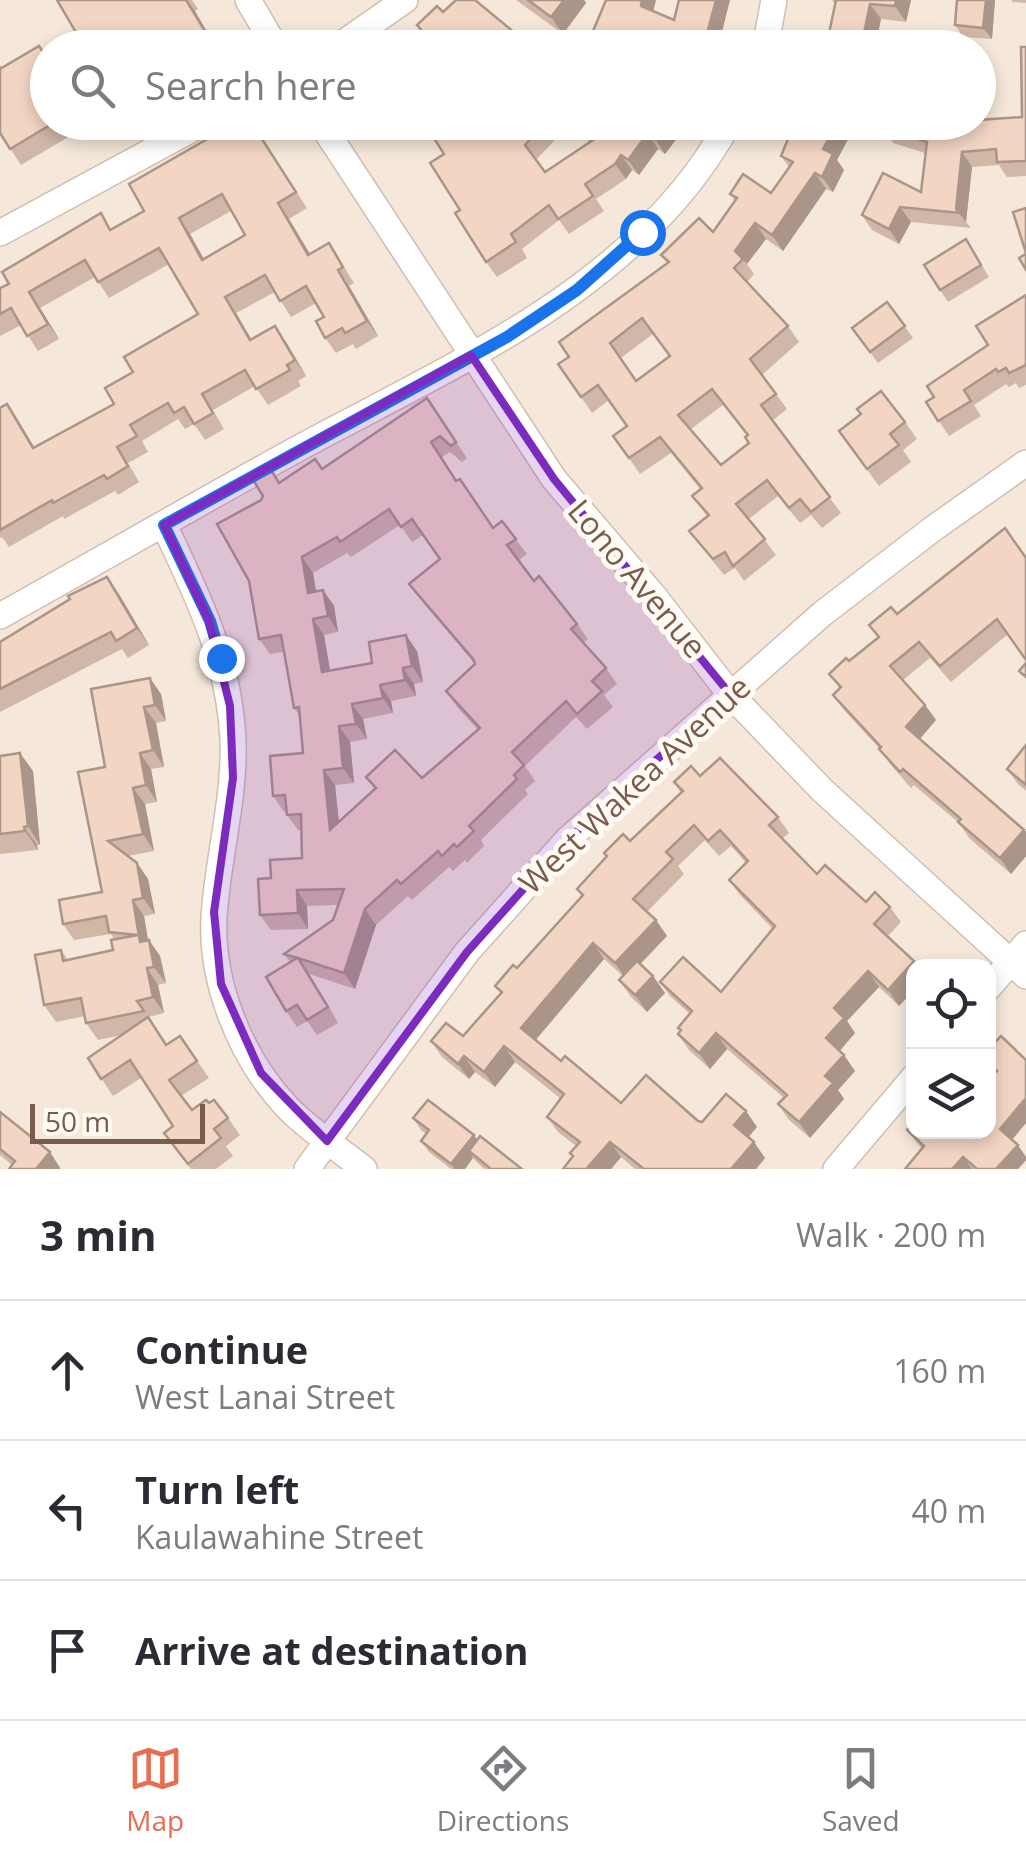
<!DOCTYPE html>
<html lang="en">
<head>
<meta charset="utf-8">
<style>
	:root { --surface:#fff; --page:#f7f7f7; --text:#2b2b33; --muted:#7c7c81; --line:#e1e1e2; --accent:#e76f51 }
	body { margin:0; font-family:"Open Sans",sans-serif; background:var(--page); color:var(--text) }
	.controls { position:absolute; right:30px; bottom:30px; display:grid; overflow:hidden; border-radius:20px; box-shadow:0 5px 15px #0003 }
	.controls button { width:90px; height:90px; display:grid; place-items:center; padding:0; border:0; border-bottom:2px solid var(--line); background:var(--surface); color:var(--text); font:50px sans-serif }
	.scale { position:absolute; left:30px; bottom:25px; width:175px; box-sizing:border-box; padding-left:10px; border:5px solid #7a5c4d; border-top:0; font-size:28px; line-height:35px; white-space:nowrap; color:#7a5c4d; -webkit-text-stroke:8px #fffaf3; paint-order:stroke }
	.stop { position:absolute; width:30px; height:30px; margin:-22px; border:8px solid #1a73e8; border-radius:50%; background:#fff }
	.stop.end { background:#1a73e8; border-color:#fff; box-shadow:0 2px 10px #0008 }
	.list { margin:0; padding:0; list-style:none }
	h2 { display:flex; justify-content:space-between; align-items:center; height:130px; margin:0; padding:0 40px; font-size:42px }
	h2 small { font-size:32px; font-weight:400; color:var(--muted) }
	.list li { display:grid; grid-template-columns:65px 1fr auto; gap:30px; align-items:center; box-sizing:border-box; height:140px; padding:0 40px; border-top:2px solid var(--line) }
	.list b { display:block; font-size:38px; white-space:nowrap }
	.list p { margin:0; font-size:32px; white-space:nowrap; color:var(--muted) }
	.list em { font-size:32px; font-style:normal; color:var(--muted) }
	.icon { flex:none; width:55px; height:55px; fill:none; stroke:currentColor; stroke-width:2; stroke-linecap:round; stroke-linejoin:round }
	.map { position:relative; flex:none; width:1026px; height:1169px; overflow:hidden }
	.search { position:absolute; background:var(--surface); box-shadow:0 5px 15px #0003; left:30px; right:30px; top:30px; height:110px; display:flex; align-items:center; gap:25px; box-sizing:border-box; padding:0 35px; border-radius:55px; color:var(--muted); font-size:38px }
	.sheet { height:550px; background:var(--surface) }
	nav { display:flex; justify-content:space-around; align-items:center; box-sizing:border-box; height:140px; border-top:2px solid var(--line); background:var(--surface); font-size:28px; color:var(--muted) }
	nav a { display:grid; justify-items:center; gap:5px }
	nav .on { color:var(--accent) }
	.map>svg:first-child { display:block }
	.residential { fill:#f5e8da; fill-rule:evenodd }
	.lines { fill:none; stroke-linecap:round; stroke-linejoin:round }
	.minor-casing { stroke:#d1beb0; stroke-width:28 }
	.minor { stroke:#fff; stroke-width:25 }
	.wall { fill:#d1b7a8; fill-rule:evenodd }
	.shaded-wall { fill:#aa9588 }
	.building { fill:#f3d5c3; stroke:#aa9588; stroke-width:2.5; fill-rule:evenodd }
	.route { stroke:#1a73e8; stroke-width:12 }
	.marked { fill:#7b2cbf; fill-opacity:0.2; stroke:#7b2cbf; stroke-width:8; stroke-linejoin:round }
	.labels { text-anchor:middle; stroke-width:10; stroke-linejoin:round; paint-order:stroke }
	.street-label { font-size:32px; fill:#7a5c4d; stroke:#fffaf3 }
</style>
</head>
<body>
<div class="map">
<svg width="1026" height="1169" viewBox="0 0 1026 1169">
	<rect width="100%" height="100%" fill="#fdf6ec"/>
	<path class="residential" d="M0 0H1026V1169H0ZM48 48H978V122H48ZM914 966H988V1132H914Z"/>
	<g class="lines">
		<g class="minor-casing">
			<g id="minor">
				<polyline points="248,0 276,48"/>
				<polyline points="336,48 405,0"/>
				<polyline points="765,48 774,0"/>
				<polyline points="320,122 554,479 654,596 730,694 822,790 1026,976"/>
				<polyline points="0,233 205,122"/>
				<path d="M164 525C198 597 229 658 233 740 235 795 220 850 215 905 207 976 239 1056 287 1107 310 1131 339 1149 364 1169"/>
				<path d="M0 616C100 560 199 503 299 448 454 364 642 285 729 122"/>
				<polyline points="988,988 1026,944"/>
				<polyline points="307,1169 467,952 568,839 822,614 934,528 1026,463"/>
				<polyline points="836,1169 914,1077"/>
			</g>
		</g>
		<use href="#minor" class="minor"/>
	</g>
	<g class="wall">
		<polygon points="57,0 192,0 198,9 195,11 216,48 56,48 77,34"/>
		<polygon points="516,0 584,0 586,3 563,34"/>
		<polygon points="832,0 911,0 906,22 881,19 875,48 826,48 835,4"/>
		<polygon points="957,0 995,0 992,39 963,37 955,25"/>
		<polygon points="1011,0 1026,0 1026,3 1013,2"/>
		<polygon points="1026,47 1026,176 1007,177 999,165 972,167 966,222 971,228 911,222 899,244 872,230 862,215 921,192 925,153 893,143 883,128 978,122 1022,117"/>
		<polygon points="0,65 48,122 103,122 78,137 75,133 21,165 0,133"/>
		<path d="M251 122 307 208 289 219 310 254 329 243 354 283 349 286 378 336 356 349 353 344 336 353 325 338 324 317 316 303 291 317 275 292 236 313 251 339 286 342 306 376 298 381 301 386 268 405 255 386 213 410 224 429 205 440 194 424 185 429 178 419 142 441 148 452 128 463 139 482 118 495 115 491 64 519 63 516 9 547 2 537 0 538V408L7 404 34 447 114 404 133 372 198 314 169 264 109 298 95 277 40 308 59 339 38 351 21 325 0 336V288L144 211ZM231 211 245 235 204 259 190 234Z"/>
		<polygon points="398,122 418,122 404,131"/>
		<path d="M424 122H668L678 137 665 154 658 149 639 175 632 170 626 179 596 199 604 211 569 234 559 220 522 249 527 258 497 277 486 262 460 210 444 154ZM568 126 590 142 545 172 536 160Z"/>
		<path d="M778 122H864L862 130 854 128 837 160 844 170 833 192 826 189 783 251 766 239 747 264 754 274 747 282 788 326 799 342 762 375 787 409 772 421 841 513 822 528 811 515 800 523 778 496 749 519 776 555 744 581 735 568 724 575 689 531 707 516 692 496 700 489 671 453 640 474 613 436 627 426 609 400 592 413 558 364 569 357 667 263 661 255 713 232 735 201 730 194 771 193 789 167 781 156 789 135 785 133ZM653 334 670 356 636 381 621 358ZM723 405 747 436 749 443 721 465 691 429Z"/>
		<polygon points="966,239 989,277 948,302 940,290"/>
		<polygon points="1026,295 1026,385 1019,388 1016,383 1009,387 1006,384 974,405 981,416 949,436 926,402 934,397 988,345"/>
		<polygon points="887,302 913,338 878,363 852,328"/>
		<path d="M427 398 467 458 462 462 450 452 442 457 457 481 493 528 502 521 527 554 519 560 534 581 577 624 588 639 583 643 606 668 617 684 604 695 613 707 587 729 576 717 525 766 535 781 525 790 528 794 481 840 484 846 467 863 465 860 453 871 449 867 412 900 408 896 376 925 355 989 309 974 338 1023 317 1035 307 1021 297 1027 286 1011 290 962 284 954 333 920 338 905 307 906 308 929 271 930 260 915 271 878 302 858 301 830H298L287 815V812H284L273 796 303 753 300 716 294 708 284 652 270 654 259 639 261 500 281 482 322 469ZM400 525 412 542 423 535 440 559 409 584 420 599 475 664 446 691 457 707 478 730 422 778 366 777 375 789 339 822 335 785 354 783 350 742 367 739 363 719 393 713 391 701 416 696 414 684 423 682 417 651 372 663 330 671 324 635 338 632 334 606 323 590 316 592 313 573 347 553 351 557Z"/>
		<polygon points="905,422 917,439 903,450 911,462 879,486 839,431"/>
		<polygon points="1005,528 1008,634 951,682 930,658 903,680 925,705 936,720 920,739 1026,832 1026,856 1011,874 969,838 959,823 914,785 911,788 890,764 879,748 844,710 833,695 840,689 829,674 849,661 878,638 869,625 897,614"/>
		<polygon points="107,577 149,645 128,658 122,649 0,712 0,642"/>
		<polygon points="91,689 161,694 166,721 156,723 164,767 151,769 157,802 145,804 154,851 128,856 137,863 148,879 155,914 144,916 148,940 160,956 166,983 158,985 164,1013 148,1017 167,1044 180,1036 209,1078 181,1096 192,1110 228,1118 240,1135 226,1146 233,1156 216,1169 191,1169 164,1133 173,1126 141,1078 113,1096 88,1058 122,1035 98,1040 86,1023 85,1016 56,1022 44,1005 61,950 68,960 113,950 114,939 111,934 74,940 63,924 102,892 105,767"/>
		<polygon points="1026,745 1026,791 1018,784 1007,769"/>
		<polygon points="0,756 33,771 40,845 37,845 38,850 0,854"/>
		<polygon points="700,776 778,817 789,833 782,839 817,874 866,902 890,907 901,922 888,936 918,966 914,966 914,990 899,1006 879,987 847,1021 855,1033 839,1051 855,1071 838,1090 844,1099 810,1138 789,1120 778,1104 784,1098 727,1049 710,1069 689,1050 678,1034 680,1031 678,1028 690,1014 671,997 660,982 721,992 773,929 740,895 729,880 746,863 731,846 719,856 705,840 678,866 684,874 647,912 667,936 640,964 653,976 665,993 647,1012 631,997 619,980 623,976 604,959 536,1040 561,1061 621,1103 698,1121 757,1127 748,1137 765,1158 756,1169 635,1169 621,1157 611,1169 563,1169 573,1158 570,1153 576,1146 558,1132 547,1117 561,1099 515,1062 495,1087 475,1072 469,1079 442,1057 431,1041 463,1036 501,994 495,986 517,968 582,897 577,889 681,793 674,782"/>
		<polygon points="988,1050 1026,1123 1012,1140 1026,1157 1026,1160 1018,1169 905,1169 922,1149 907,1130 988,1132 995,1074 988,1067"/>
		<polygon points="0,1112 50,1152 60,1168 59,1169 9,1169 12,1165 0,1155"/>
		<polygon points="413,1118 474,1135 477,1140 522,1169 484,1169 473,1158 465,1169 451,1169 429,1152 421,1141 426,1134 421,1130"/>
	</g>
	<g class="shaded-wall">
		<polygon points="186,0 195,11 216,48 208,36"/>
		<polygon points="564,0 584,0 586,3 563,34 551,17"/>
		<polygon points="642,0 656,0 651,21 641,6"/>
		<polygon points="716,0 730,0 718,48 701,48"/>
		<polygon points="896,0 911,0 906,22 895,6"/>
		<polygon points="986,0 995,0 992,39 983,28"/>
		<polygon points="870,4 881,19 875,48 866,48 863,38"/>
		<polygon points="666,122 678,137 665,154 655,139"/>
		<polygon points="838,122 850,122 854,128 837,160 844,170 833,192 822,177 823,149"/>
		<polygon points="648,133 658,149 639,175 628,160"/>
		<polygon points="962,152 972,167 966,222 956,209"/>
		<polygon points="621,155 632,170 626,179 615,164"/>
		<polygon points="815,173 826,189 783,251 772,235"/>
		<polygon points="278,203 289,219 320,271 308,255"/>
		<polygon points="900,207 911,222 899,244 889,229"/>
		<polygon points="179,218 190,234 213,276 202,260"/>
		<polygon points="755,223 766,239 747,264 735,251"/>
		<polygon points="338,270 349,286 378,336 367,321"/>
		<polygon points="29,292 40,308 59,339 48,324"/>
		<polygon points="225,297 236,313 261,356 250,340"/>
		<polygon points="275,326 286,342 306,376 295,360"/>
		<polygon points="7,404 18,420 44,464 33,448"/>
		<polygon points="302,557 313,573 319,609 308,593"/>
		<polygon points="107,577 119,594 149,645 137,628"/>
		<polygon points="323,590 334,606 338,632 328,616"/>
		<polygon points="313,619 324,635 333,688 322,672"/>
		<polygon points="406,635 417,651 423,682 412,666"/>
		<polygon points="403,668 414,684 416,696 405,680"/>
		<polygon points="150,678 161,694 166,721 155,705"/>
		<polygon points="380,685 391,701 393,713 383,698"/>
		<polygon points="352,704 363,719 367,739 356,724"/>
		<polygon points="925,705 936,720 917,742 906,727"/>
		<polygon points="144,707 156,723 164,767 153,750"/>
		<polygon points="339,726 350,742 354,783 343,768"/>
		<polygon points="20,753 33,771 40,845 28,826"/>
		<polygon points="140,753 151,769 157,802 146,785"/>
		<polygon points="324,770 335,785 341,845 330,830"/>
		<polygon points="133,788 145,804 154,851 143,834"/>
		<polygon points="24,827 37,845 38,850 25,831"/>
		<polygon points="1024,830 1026,832 1026,856 1011,874 1000,858"/>
		<polygon points="137,863 148,879 155,914 143,898"/>
		<polygon points="297,890 307,906 308,929 298,913"/>
		<polygon points="133,900 144,916 151,958 140,942"/>
		<polygon points="365,909 376,925 355,989 344,973"/>
		<polygon points="656,920 667,936 626,979 615,963"/>
		<polygon points="149,940 160,956 166,983 154,967"/>
		<polygon points="593,943 604,959 532,1044 521,1028"/>
		<polygon points="298,958 309,974 338,1023 328,1007"/>
		<polygon points="914,961 918,966 914,966 914,990 899,1006 888,990"/>
		<polygon points="147,968 158,985 164,1013 153,997"/>
		<polygon points="868,971 879,987 847,1021 855,1033 837,1054 826,1038 834,1008"/>
		<polygon points="653,976 665,993 647,1012 635,995"/>
		<polygon points="716,1033 727,1049 710,1069 699,1053"/>
		<polygon points="504,1046 515,1062 495,1087 484,1072"/>
		<polygon points="844,1055 855,1071 838,1090 844,1099 810,1138 799,1122 825,1076"/>
		<polygon points="464,1056 475,1072 469,1079 458,1064"/>
		<polygon points="1026,1098 1026,1123 1009,1143 1000,1129"/>
		<polygon points="746,1111 757,1127 745,1141 734,1125"/>
		<polygon points="474,1135 482,1147 469,1151 473,1158 465,1169 455,1169 451,1164"/>
		<polygon points="610,1142 621,1157 611,1169 586,1169"/>
		<polygon points="754,1142 765,1158 756,1169 731,1169"/>
		<polygon points="1018,1145 1026,1157 1026,1160 1018,1169 996,1169"/>
		<polygon points="50,1152 60,1168 59,1169 36,1169"/>
		<polygon points="963,1157 972,1169 952,1169"/>
	</g>
	<g class="building">
		<polygon points="57,0 186,0 208,36 188,48 169,48 164,39 150,48 56,48 77,34"/>
		<polygon points="456,0 475,0 533,48 401,48 424,33 417,25 437,6 443,12"/>
		<polygon points="528,0 564,0 551,17"/>
		<polygon points="606,0 642,0 641,6 674,20 679,0 716,0 707,34 701,48 586,48"/>
		<polygon points="836,0 896,0 895,6 870,4 863,38 868,40 866,48 826,48"/>
		<polygon points="957,0 986,0 983,28 955,25"/>
		<polygon points="39,46 45,55 48,53 48,122 55,122 10,149 0,133 0,69"/>
		<polygon points="1021,47 1026,47 1026,161 997,162 996,149 962,152 956,209 960,213 900,207 889,229 862,215 883,173 921,192 927,142 883,128 884,122 924,122 924,124 978,122 978,120 1022,117"/>
		<path d="M237 122H251L296 192 278 203 308 255 329 243 343 267 338 270 367 321 345 333 342 328 325 338 316 321 324 317 306 286 280 301 265 275 225 297 250 340 275 326 295 360 287 365 290 370 256 389 245 370 202 394 213 413 194 424 184 407 174 413 168 403 130 425 137 436 117 447 128 466 107 479 104 475 53 503 52 500 0 530V408L7 404 33 448 114 404 105 388 133 372 124 357 198 314 159 248 98 282 85 260 29 292 48 324 27 336 11 308 0 314V288L9 284 2 272 101 213 110 230 144 211 129 184ZM222 194 245 235 202 260 179 218Z"/>
		<polygon points="424,122 546,122 525,145 545,172 596,138 574,122 666,122 655,139 648,133 628,160 621,155 615,164 585,184 593,196 558,219 549,205 511,234 516,242 486,262 455,213 460,210 430,163 444,154"/>
		<path d="M784 122H838L823 149 833 154 822 177 815 173 772 235 755 223 735 251 743 259 734 268 788 326 750 359 776 394 761 405 830 497 811 512 800 499 789 508 767 480 736 504 765 539 733 566 725 552 713 559 689 531 709 515 692 496 702 488 660 437 629 458 613 436 627 426 598 385 581 397 558 364 569 357 559 342 669 262 661 255 699 218 713 232 737 198 730 194 743 174 771 193 793 162 781 156 793 127ZM642 318 670 356 636 381 610 343ZM712 389 748 435 745 437 749 443 721 465 678 415Z"/>
		<polygon points="1026,208 1026,253 1013,212"/>
		<polygon points="966,239 981,265 940,290 924,265"/>
		<polygon points="1026,254 1026,270 1019,258"/>
		<polygon points="1026,295 1026,365 1009,373 1006,368 998,372 996,369 964,390 971,401 938,421 926,402 934,397 927,386 988,345 976,326"/>
		<polygon points="887,302 905,326 870,352 852,328"/>
		<polygon points="881,391 905,422 890,434 899,445 867,469 839,431 861,414 857,409"/>
		<path d="M427 398 456 442 451 446 440 436 431 442 456 481 460 479 493 528 502 521 516 539 507 545 534 581 539 576 577 624 571 629 606 668 592 681 602 691 577 714 566 701 512 752 524 765 514 775 517 779 469 826 474 831 457 847 454 844 442 856 438 851 401 884 397 880 365 909 344 973 298 958 328 1007 307 1020 297 1005 286 1011 266 977 297 958 284 954 333 920 344 889 297 890 298 913 260 915 258 879 271 878 270 860 302 858 301 814 287 815 285 795 273 796 270 756 303 753 299 707 294 708 281 635 259 639 249 581 217 524 261 500 263 496 252 478 270 468 279 483 315 459 322 469ZM389 509 401 527 412 519 440 559 409 584 473 659 475 664 446 691 480 728 422 778 395 750 366 777 376 788 330 830 324 770 343 768 339 726 356 724 352 704 383 698 380 685 405 680 403 668 412 666 406 635 369 642 372 663 322 672 313 619 328 616 323 590 308 593 302 557 337 537 340 542Z"/>
		<polygon points="1005,528 1026,558 1026,660 997,619 940,666 919,642 890,666 925,705 906,727 1024,830 1000,858 958,822 961,819 903,769 900,772 879,749 881,747 833,695 841,687 829,674 846,658 849,661 879,637 869,625 891,607 897,614"/>
		<polygon points="107,577 137,628 116,641 111,632 0,689 0,642 70,599 68,596"/>
		<polygon points="1026,663 1026,677 1019,671"/>
		<polygon points="150,678 155,705 144,707 153,750 140,753 146,785 133,788 143,834 108,841 137,863 143,898 133,900 140,942 149,940 154,967 147,968 153,997 137,1001 144,1011 86,1023 81,998 44,1005 35,955 61,950 63,961 113,950 111,940 138,935 109,932 106,916 63,924 59,900 102,892 78,772 105,767 91,689"/>
		<polygon points="1026,745 1026,785 1007,769"/>
		<polygon points="20,753 28,826 24,827 25,831 0,834 0,756"/>
		<polygon points="720,758 778,817 769,825 817,874 825,865 866,902 875,892 890,907 874,924 914,961 888,990 868,971 834,1008 844,1018 826,1038 844,1055 825,1076 833,1083 799,1122 778,1104 787,1095 716,1033 699,1053 678,1034 681,1030 678,1028 692,1011 660,982 683,957 721,992 775,926 729,880 748,861 720,830 708,841 694,825 666,852 673,859 633,899 656,920 615,963 593,943 521,1028 561,1061 565,1056 621,1103 646,1075 698,1121 702,1122 726,1094 746,1111 734,1125 754,1142 731,1169 644,1169 610,1142 586,1169 563,1169 573,1156 570,1153 580,1142 547,1117 564,1094 504,1046 484,1072 464,1056 458,1064 431,1041 446,1023 463,1036 502,992 495,986 513,965 517,968 583,895 577,889 607,856 604,853 623,834 630,841 683,791 674,782 691,766 700,776"/>
		<polygon points="637,961 653,976 635,995 619,980"/>
		<polygon points="148,1017 166,1045 180,1036 197,1061 169,1080 192,1110 206,1100 209,1103 214,1100 228,1118 214,1129 221,1138 188,1164 164,1133 173,1126 130,1060 101,1079 88,1058"/>
		<polygon points="1001,1036 1026,1060 1026,1098 1000,1129 1018,1145 996,1169 977,1169 963,1157 952,1169 905,1169 924,1146 907,1130 914,1123 914,1132 988,1132 988,1081 997,1071 988,1064 988,1050"/>
		<polygon points="428,1100 474,1135 451,1164 421,1141 429,1130 413,1118"/>
		<polygon points="0,1112 50,1152 36,1169 9,1169 15,1161 0,1149"/>
		<polygon points="480,1136 522,1169 491,1169 469,1151"/>
	</g>
	<g class="lines">
		<polyline class="route" points="221,658 210,621 164,525 507,337 577,290 642,232"/>
	</g>
	<path class="marked" d="M471 355 554 479 730 694 568 839 467 952 327 1141 261 1073 221 984 214 912 233 778 230 706 209 621 164 525Z"/>
	<g class="labels">
		<g class="street-label">
			<text transform="translate(637 579) rotate(50)" y="11">Lono Avenue</text>
			<text transform="translate(635 785) rotate(-43)" y="11">West Wakea Avenue</text>
		</g>
	</g>
</svg>
<div class="controls">
<button><svg class="icon" aria-label="locate" viewBox="0 0 24 24"><circle cx="12" cy="12" r="6"/><path d="M12 2v4M12 18v4M2 12h4M18 12h4"/></svg></button>
<button><svg class="icon" aria-label="layers" viewBox="0 0 24 24"><path d="M12 4l9 5-9 5-9-5zM3 14l9 5 9-5"/></svg></button>
</div>
<div class="scale">50 m</div>
<div class="stop" style="left:642px;top:232px"></div>
<div class="stop end" style="left:221px;top:658px"></div>
<div class="search"><svg class="icon" aria-label="search" viewBox="0 0 24 24"><circle cx="10" cy="10" r="6"/><path d="M15 15l6 6"/></svg>Search here</div>
</div>
<section class="sheet">
<h2>3 min<small>Walk · 200 m</small></h2>
<ul class="list">
<li><svg class="icon" aria-label="ahead" viewBox="0 0 24 24"><path d="M12 20V5M6 11l6-6 6 6"/></svg><div><b>Continue</b><p>West Lanai Street</p></div><em>160 m</em></li>
<li><svg class="icon" aria-label="left" viewBox="0 0 24 24"><path d="M17 20v-9H6M10 6l-5 5 5 5"/></svg><div><b>Turn left</b><p>Kaulawahine Street</p></div><em>40 m</em></li>
<li><svg class="icon" aria-label="arrive" viewBox="0 0 24 24"><path d="M6 21V4h12l-3 4 3 4H6"/></svg><div><b>Arrive at destination</b></div></li>
</ul>
</section>
<nav>
<a class="on"><svg class="icon" aria-label="map" viewBox="0 0 24 24"><path d="M3 6l6-2 6 2 6-2v14l-6 2-6-2-6 2zM9 4v14M15 6v14"/></svg>Map</a>
<a><svg class="icon" aria-label="directions" viewBox="0 0 24 24"><path d="M12 3l9 9-9 9-9-9zM9 14v-3h6M13 9l2 2-2 2"/></svg>Directions</a>
<a><svg class="icon" aria-label="saved" viewBox="0 0 24 24"><path d="M7 4h10v16l-5-4-5 4z"/></svg>Saved</a>
</nav>
</body>
</html>
